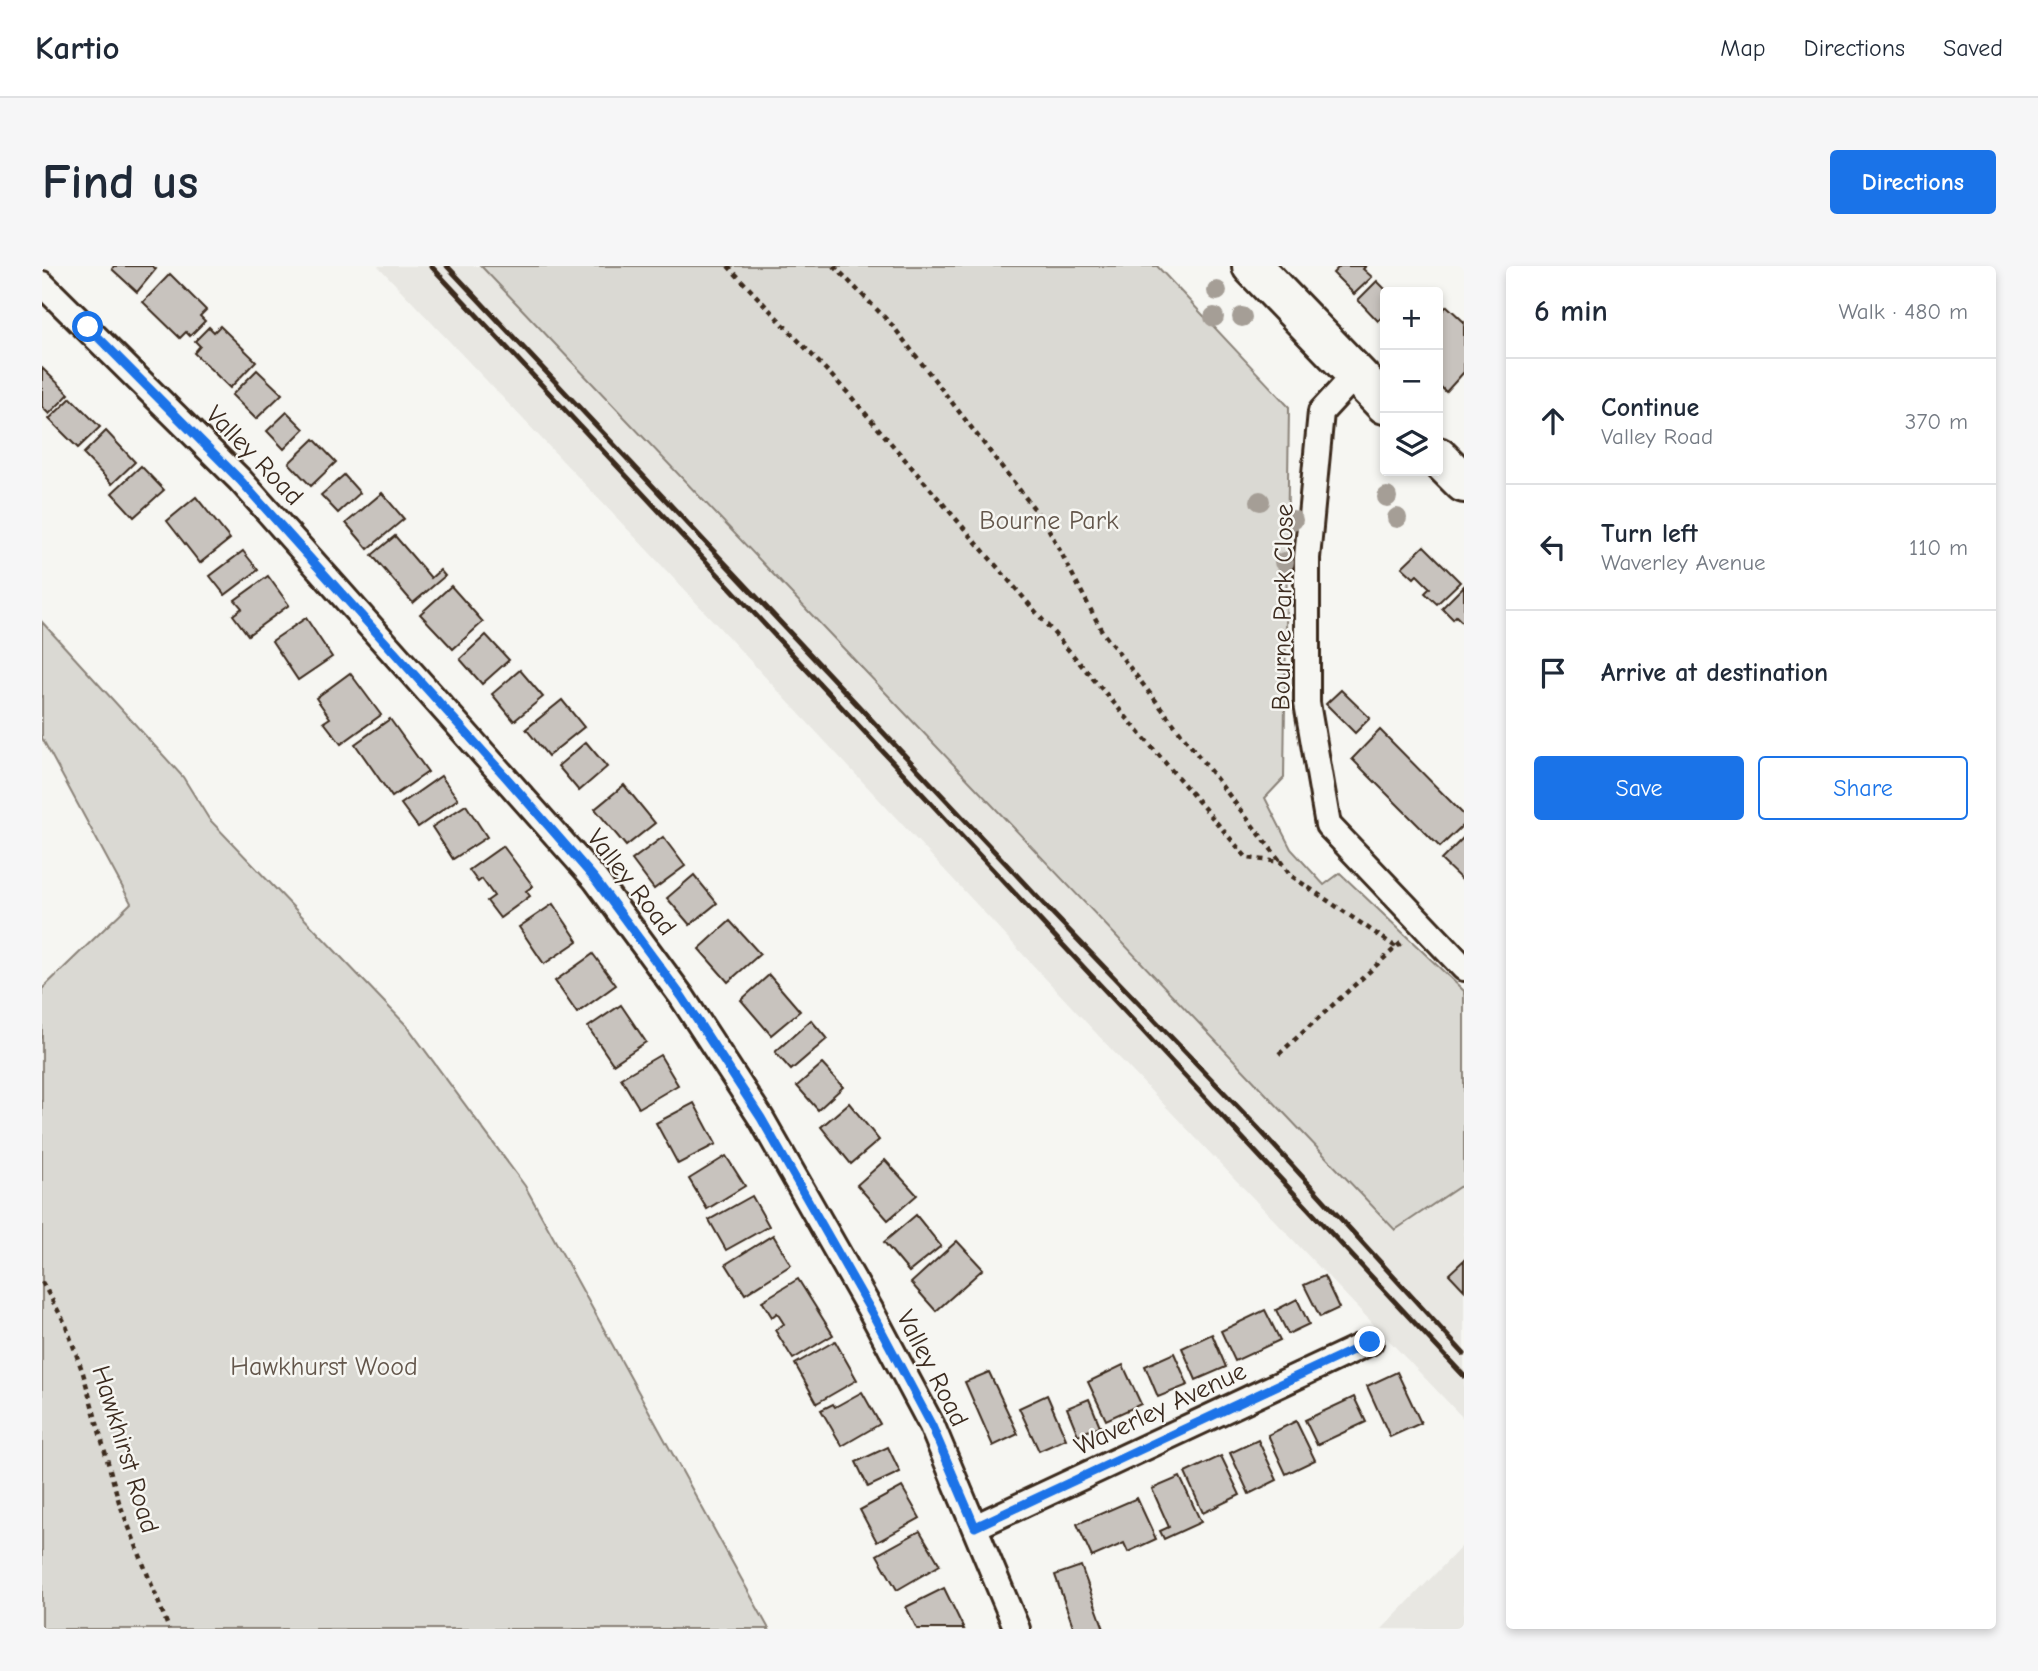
<!DOCTYPE html>
<html lang="en">
<head>
<meta charset="utf-8">
<style>
	:root { --surface:#fff; --page:#f6f6f7; --text:#1f2937; --muted:#747a83; --line:#e0e1e3; --accent:#1a73e8 }
	body { margin:0; font-family:"Comic Neue",sans-serif; background:var(--page); color:var(--text) }
	.controls { position:absolute; right:21px; top:21px; display:grid; overflow:hidden; border-radius:7px; box-shadow:0 4px 10px #0003 }
	.controls button { width:63px; height:63px; display:grid; place-items:center; padding:0; border:0; border-bottom:2px solid var(--line); background:var(--surface); color:var(--text); font:35px sans-serif }
	.stop { position:absolute; width:21px; height:21px; margin:-16px; border:5px solid #1a73e8; border-radius:50%; background:#fff }
	.stop.end { background:#1a73e8; border-color:#fff; box-shadow:0 2px 7px #0008 }
	.list { margin:0; padding:0; list-style:none }
	h2 { display:flex; justify-content:space-between; align-items:center; height:91px; margin:0; padding:0 28px; font-size:30px }
	h2 small { font-size:23px; font-weight:400; color:var(--muted) }
	.list li { display:grid; grid-template-columns:46px 1fr auto; gap:21px; align-items:center; box-sizing:border-box; height:126px; padding:0 28px; border-top:2px solid var(--line) }
	.list b { display:block; font-size:26px; white-space:nowrap }
	.list p { margin:0; font-size:23px; white-space:nowrap; color:var(--muted) }
	.list em { font-size:23px; font-style:normal; color:var(--muted) }
	.actions { display:flex; gap:14px; padding:21px 28px }
	.actions a { flex:1; padding:16px 0; border:2px solid var(--accent); border-radius:7px; text-align:center; font-size:24px; color:var(--accent) }
	.actions .main { background:var(--accent); color:#fff }
	.icon { flex:none; width:38px; height:38px; fill:none; stroke:currentColor; stroke-width:2; stroke-linecap:round; stroke-linejoin:round }
	.map { position:relative; flex:none; width:1422px; height:1363px; overflow:hidden; border-radius:7px }
	header { display:flex; align-items:center; gap:42px; box-sizing:border-box; height:98px; padding:0 35px; background:var(--surface); border-bottom:2px solid var(--line) }
	header strong { font-size:33px }
	nav { display:flex; gap:38px; margin-inline-start:auto; font-size:24px }
	.intro { display:flex; align-items:center; justify-content:space-between; box-sizing:border-box; height:168px; padding:0 42px }
	h1 { margin:0; font-size:49px }
	.button { padding:18px 32px; border-radius:7px; background:var(--accent); color:#fff; font-size:24px; font-weight:700 }
	main { display:flex; gap:42px; padding:0 42px }
	aside { flex:1; background:var(--surface); border-radius:7px; box-shadow:0 4px 10px #0003 }
	.map>svg:first-child { display:block }
	.built { fill:#e8e7e2 }
	.green { fill:#dad9d3; stroke:#8a8278; stroke-width:2 }
	.building { fill:#c8c3be; stroke:#3b2a1e; stroke-width:2 }
	.lines { fill:none; stroke-linecap:round; stroke-linejoin:round }
	.street-casing { stroke:#3b2a1e; stroke-width:30 }
	.highway-casing { stroke:#3b2a1e; stroke-width:44 }
	.path { stroke:#3b2a1e; stroke-width:4.5; stroke-dasharray:5 5; stroke-linecap:butt }
	.street { stroke:#f6f6f2; stroke-width:24 }
	.highway { stroke:#f6f6f2; stroke-width:38 }
	.rail { stroke:#3b2a1e; stroke-width:5 }
	.tree { fill:#a59e96 }
	.route { stroke:#1a73e8; stroke-width:9 }
	.labels { text-anchor:middle; stroke-width:5; stroke-linejoin:round; paint-order:stroke }
	.street-label { font-size:26px; fill:#3b2a1e; stroke:#f6f6f2 }
	.park-label { font-size:26px; fill:#63564b; stroke:#f6f6f2 }
</style>
</head>
<body>
<header>
<strong>Kartio</strong>
<nav><a>Map</a><a>Directions</a><a>Saved</a></nav>
</header>
<div class="intro"><h1>Find us</h1><a class="button">Directions</a></div>
<main>
<div class="map">
<svg width="1422" height="1363" viewBox="0 0 1422 1363">
	<rect width="100%" height="100%" fill="#f6f6f2"/>
	<filter id="ink" filterUnits="userSpaceOnUse"><feTurbulence type="fractalNoise" baseFrequency=".0143" numOctaves="2"/><feDisplacementMap in="SourceGraphic" scale="14" xChannelSelector="R" yChannelSelector="G"/><feConvolveMatrix kernelMatrix="1 2 1 2 8 2 1 2 1" color-interpolation-filters="sRGB"/></filter>
	<g filter="url(#ink)">
		<g class="built">
			<polygon points="336,0 439,0 1352,964 1417,921 1422,920 1422,1153 1068,782 608,287"/>
			<polygon points="1422,1278 1422,1363 1340,1363"/>
		</g>
		<g class="green">
			<polygon points="439,0 1115,0 1247,141 1242,512 1223,532 1249,583 1282,619 1298,607 1422,725 1422,920 1417,921 1353,964"/>
			<polygon points="0,356 141,511 167,553 365,760 483,920 727,1363 0,1363 0,723 89,637 0,472"/>
		</g>
		<g class="building">
			<polygon points="72,0 110,0 114,3 95,26 70,3"/>
			<polygon points="1298,0 1324,0 1321,3 1330,11 1312,28 1291,7"/>
			<polygon points="128,8 164,44 158,50 163,55 148,70 144,66 138,72 101,36"/>
			<polygon points="1335,15 1346,26 1343,26 1343,48 1336,55 1316,34"/>
			<polygon points="1405,40 1422,56 1422,106 1404,126 1396,118 1396,43 1399,46"/>
			<polygon points="178,60 214,95 188,122 152,87 158,80 153,75 167,61 172,66"/>
			<polygon points="0,102 27,128 7,148 0,141"/>
			<polygon points="215,104 240,128 214,153 190,129"/>
			<polygon points="29,132 58,161 36,182 7,153"/>
			<polygon points="245,146 262,163 242,183 225,165"/>
			<polygon points="64,165 93,196 70,218 41,188"/>
			<polygon points="272,173 294,196 269,220 247,197"/>
			<polygon points="99,200 122,224 92,251 70,227"/>
			<polygon points="302,209 318,227 296,247 279,229"/>
			<polygon points="340,227 362,253 326,283 304,257"/>
			<polygon points="154,231 188,273 158,297 125,255"/>
			<polygon points="353,270 389,312 398,304 403,310 371,337 330,289"/>
			<polygon points="1382,280 1418,316 1395,338 1383,327 1388,322 1375,309 1372,312 1360,301"/>
			<polygon points="201,285 216,304 183,329 168,310"/>
			<polygon points="226,310 247,339 206,369 191,349 200,342 193,334"/>
			<polygon points="409,320 441,356 411,383 378,348"/>
			<polygon points="1422,320 1422,358 1414,350 1411,353 1400,342"/>
			<polygon points="264,352 290,391 256,414 230,375"/>
			<polygon points="444,369 467,394 440,418 418,393"/>
			<polygon points="478,404 501,431 472,455 450,428"/>
			<polygon points="308,407 339,449 299,478 282,456 288,452 274,432"/>
			<polygon points="1299,424 1328,452 1313,467 1284,438"/>
			<polygon points="520,434 542,461 506,490 484,463"/>
			<polygon points="348,453 386,506 350,531 313,478"/>
			<polygon points="1338,464 1422,549 1422,558 1398,581 1310,493"/>
			<polygon points="544,476 565,501 537,525 516,500"/>
			<polygon points="399,510 416,533 376,561 359,538"/>
			<polygon points="582,519 613,557 584,580 553,543"/>
			<polygon points="424,539 445,571 411,593 390,561"/>
			<polygon points="621,571 643,600 612,623 590,594"/>
			<polygon points="1422,571 1422,616 1399,594"/>
			<polygon points="461,580 491,620 484,625 488,630 458,652 445,635 452,630 440,613 436,616 427,604"/>
			<polygon points="652,609 675,637 648,659 625,632"/>
			<polygon points="511,638 536,675 502,698 477,661"/>
			<polygon points="688,655 718,688 686,716 657,683"/>
			<polygon points="551,688 574,719 535,747 513,715"/>
			<polygon points="727,709 758,745 729,769 699,734"/>
			<polygon points="579,739 604,776 571,798 546,761"/>
			<polygon points="769,754 785,773 749,804 733,786"/>
			<polygon points="618,789 636,819 597,842 579,812"/>
			<polygon points="780,798 801,821 776,844 755,820"/>
			<polygon points="652,837 674,878 636,898 614,857"/>
			<polygon points="807,837 837,874 809,898 779,861"/>
			<polygon points="684,890 703,920 665,943 647,913"/>
			<polygon points="843,894 875,929 846,954 815,919"/>
			<polygon points="710,930 727,960 684,984 667,954"/>
			<polygon points="874,949 899,980 867,1006 842,976"/>
			<polygon points="731,969 749,999 703,1028 684,998"/>
			<polygon points="915,975 941,1003 894,1045 869,1017"/>
			<polygon points="1422,994 1422,1024 1407,1008"/>
			<polygon points="1282,1010 1297,1042 1278,1051 1262,1019"/>
			<polygon points="756,1013 791,1069 751,1093 733,1064 742,1058 735,1047 730,1051 720,1035"/>
			<polygon points="1255,1033 1267,1058 1246,1068 1234,1044"/>
			<polygon points="1223,1044 1238,1074 1193,1095 1179,1065"/>
			<polygon points="1170,1068 1184,1101 1154,1114 1140,1082"/>
			<polygon points="793,1075 815,1114 775,1137 753,1098"/>
			<polygon points="1132,1087 1146,1119 1116,1131 1103,1100"/>
			<polygon points="1081,1099 1099,1138 1064,1154 1046,1116"/>
			<polygon points="947,1106 976,1168 951,1180 923,1116"/>
			<polygon points="1355,1106 1379,1157 1348,1171 1325,1120"/>
			<polygon points="820,1126 838,1158 800,1180 779,1144 791,1138 793,1141"/>
			<polygon points="1005,1129 1024,1173 997,1185 977,1142"/>
			<polygon points="1312,1131 1324,1156 1275,1179 1263,1154"/>
			<polygon points="1047,1133 1058,1160 1036,1169 1025,1142"/>
			<polygon points="1254,1155 1273,1194 1244,1208 1226,1169"/>
			<polygon points="1216,1174 1235,1214 1207,1228 1188,1187"/>
			<polygon points="846,1181 858,1206 826,1221 814,1196"/>
			<polygon points="1179,1190 1198,1229 1161,1247 1143,1207"/>
			<polygon points="1138,1211 1159,1256 1122,1273 1118,1265 1127,1261 1110,1223"/>
			<polygon points="860,1221 878,1252 835,1276 818,1244"/>
			<polygon points="1095,1232 1114,1273 1086,1286 1082,1277 1050,1291 1035,1258"/>
			<polygon points="878,1265 898,1299 855,1324 835,1289"/>
			<polygon points="1039,1300 1062,1363 1032,1363 1013,1309"/>
			<polygon points="902,1322 922,1363 875,1363 864,1341"/>
		</g>
		<g class="lines">
			<g class="street-casing">
				<g id="street">
					<polyline points="0,18 198,214 553,613 640,731 719,852 829,1045 890,1160 975,1363"/>
					<polyline points="1314,108 1279,146 1265,292 1265,437 1286,559 1422,702"/>
					<polyline points="933,1261 1328,1076"/>
				</g>
			</g>
			<g class="highway-casing">
				<g id="highway">
					<polyline points="1210,0 1343,138"/>
					<polyline points="1396,191 1422,217"/>
				</g>
			</g>
			<g class="path">
				<polyline points="686,0 805,126 1205,592 1239,596 1248,609 1354,681"/>
				<polyline points="792,0 850,59 1004,258 1061,367 1239,596"/>
				<polyline points="1237,788 1361,675"/>
				<polyline points="0,1016 23,1057 41,1107 77,1236 127,1363"/>
			</g>
			<use href="#street" class="street"/>
			<use href="#highway" class="highway"/>
			<g class="rail">
				<polyline points="389,0 1422,1110"/>
				<polyline points="405,0 997,633 1216,862 1422,1088"/>
			</g>
		</g>
		<g class="tree">
			<circle cx="1175" cy="25" r="10"/>
			<circle cx="1172" cy="51" r="10"/>
			<circle cx="1200" cy="51" r="10"/>
			<circle cx="1345" cy="231" r="10"/>
			<circle cx="1218" cy="235" r="10"/>
			<circle cx="1355" cy="252" r="10"/>
			<circle cx="1251" cy="254" r="10"/>
			<circle cx="1242" cy="296" r="10"/>
		</g>
	</g>
	<g class="lines" filter="url(#ink)">
		<polyline class="route" points="46,61 198,214 462,509 553,613 640,731 719,852 829,1045 890,1160 933,1261 1328,1076"/>
	</g>
	<g class="labels">
		<g class="street-label">
			<text transform="translate(213 189) rotate(46)" y="9">Valley Road</text>
			<text transform="translate(1240 341) rotate(-89)" y="9">Bourne Park Close</text>
			<text transform="translate(590 616) rotate(52)" y="9">Valley Road</text>
			<text transform="translate(891 1102) rotate(63)" y="9">Valley Road</text>
			<text transform="translate(1118 1142) rotate(-25)" y="9">Waverley Avenue</text>
			<text transform="translate(84 1183) rotate(73)" y="9">Hawkhirst Road</text>
		</g>
		<g class="park-label">
			<text x="1007" y="263">Bourne Park</text>
			<text x="282" y="1109">Hawkhurst Wood</text>
		</g>
	</g>
</svg>
<div class="controls">
<button>+</button>
<button>−</button>
<button><svg class="icon" aria-label="layers" viewBox="0 0 24 24"><path d="M12 4l9 5-9 5-9-5zM3 14l9 5 9-5"/></svg></button>
</div>
<div class="stop" style="left:46px;top:61px"></div>
<div class="stop end" style="left:1328px;top:1076px"></div>
</div>
<aside>
<h2>6 min<small>Walk · 480 m</small></h2>
<ul class="list">
<li><svg class="icon" aria-label="ahead" viewBox="0 0 24 24"><path d="M12 20V5M6 11l6-6 6 6"/></svg><div><b>Continue</b><p>Valley Road</p></div><em>370 m</em></li>
<li><svg class="icon" aria-label="left" viewBox="0 0 24 24"><path d="M17 20v-9H6M10 6l-5 5 5 5"/></svg><div><b>Turn left</b><p>Waverley Avenue</p></div><em>110 m</em></li>
<li><svg class="icon" aria-label="arrive" viewBox="0 0 24 24"><path d="M6 21V4h12l-3 4 3 4H6"/></svg><div><b>Arrive at destination</b></div></li>
</ul>
<div class="actions"><a class="main">Save</a><a>Share</a></div>
</aside>
</main>
</body>
</html>
